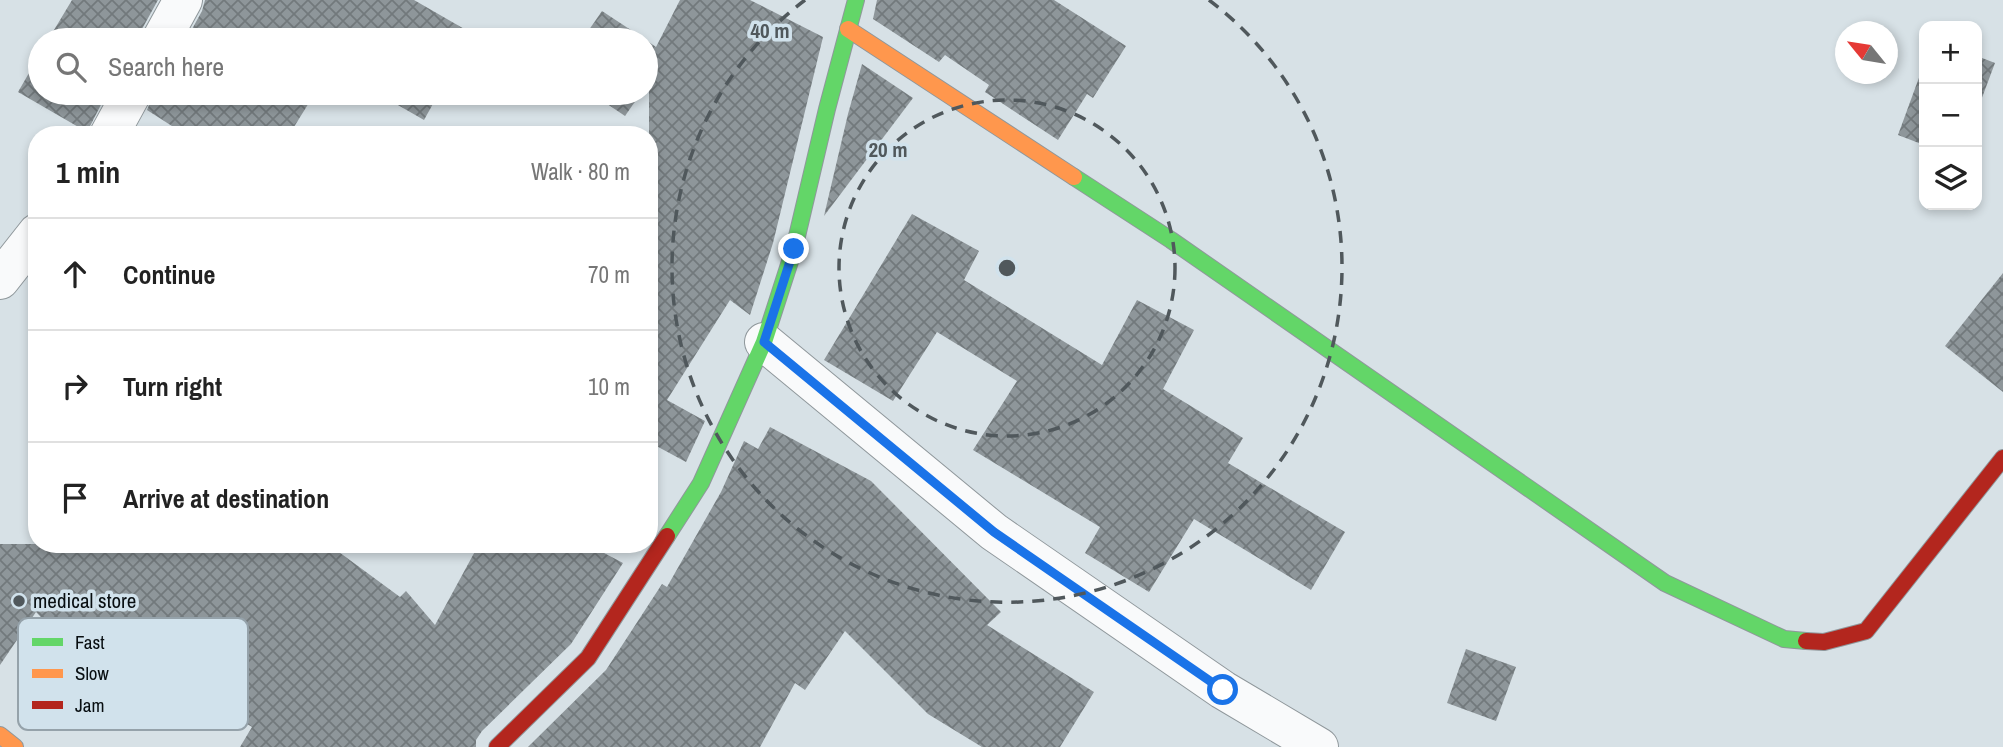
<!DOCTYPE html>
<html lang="en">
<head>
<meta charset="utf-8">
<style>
	:root { --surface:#fff; --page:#f2f2f2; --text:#222; --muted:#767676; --line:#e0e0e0 }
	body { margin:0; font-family:"Archivo Narrow",sans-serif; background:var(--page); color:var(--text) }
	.controls { position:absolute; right:21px; top:21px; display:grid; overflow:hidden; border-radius:14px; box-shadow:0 4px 10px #0003 }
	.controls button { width:63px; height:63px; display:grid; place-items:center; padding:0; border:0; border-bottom:2px solid var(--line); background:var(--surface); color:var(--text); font:35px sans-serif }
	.compass { position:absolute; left:1835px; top:21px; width:63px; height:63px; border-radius:50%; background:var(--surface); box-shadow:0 4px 10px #0003; rotate:300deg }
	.stop { position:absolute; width:21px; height:21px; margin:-16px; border:5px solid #1a73e8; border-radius:50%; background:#fff }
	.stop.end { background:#1a73e8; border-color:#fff; box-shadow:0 2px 7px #0008 }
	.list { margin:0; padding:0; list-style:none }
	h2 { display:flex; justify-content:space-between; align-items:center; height:91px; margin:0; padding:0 28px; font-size:30px }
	h2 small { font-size:23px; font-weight:400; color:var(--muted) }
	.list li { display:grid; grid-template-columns:46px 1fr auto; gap:21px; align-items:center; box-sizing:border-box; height:112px; padding:0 28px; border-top:2px solid var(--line) }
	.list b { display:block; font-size:26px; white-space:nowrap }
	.list em { font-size:23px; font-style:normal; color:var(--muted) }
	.icon { flex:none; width:38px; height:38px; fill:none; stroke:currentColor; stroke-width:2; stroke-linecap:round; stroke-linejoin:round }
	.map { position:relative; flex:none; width:2003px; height:747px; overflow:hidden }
	.search { position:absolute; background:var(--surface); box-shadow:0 4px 10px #0003; left:28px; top:28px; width:630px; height:77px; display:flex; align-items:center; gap:18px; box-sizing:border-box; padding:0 24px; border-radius:38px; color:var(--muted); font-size:26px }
	.panel { position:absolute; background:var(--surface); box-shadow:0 4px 10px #0003; left:28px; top:126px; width:630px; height:427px; border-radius:28px }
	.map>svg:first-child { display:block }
	.building { fill:url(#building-cross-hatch) }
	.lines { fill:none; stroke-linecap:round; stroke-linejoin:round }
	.street-casing { stroke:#8f979b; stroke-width:40 }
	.fast-casing { stroke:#8f979b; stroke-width:18 }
	.slow-casing { stroke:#8f979b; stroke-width:18 }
	.jam-casing { stroke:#8f979b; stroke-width:18 }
	.street { stroke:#f9fafb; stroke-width:38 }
	.fast { stroke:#63d668; stroke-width:16 }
	.slow { stroke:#ff974d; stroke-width:16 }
	.jam { stroke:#b3261e; stroke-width:16 }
	.route { stroke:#1a73e8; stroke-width:9 }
	.ring { fill:none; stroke:#50585c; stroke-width:3.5; stroke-dasharray:12 9 }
	.poi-dot { fill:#50585c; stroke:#d1e2ec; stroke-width:2.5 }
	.labels { text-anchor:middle; stroke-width:7; stroke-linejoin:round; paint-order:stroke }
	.poi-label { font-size:21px; fill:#080e11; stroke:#d1e2ec; text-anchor:start }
	.key { fill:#d1e2ec; stroke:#95a2aa; stroke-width:2 }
	.key-label { font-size:19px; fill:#080e11 }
	.centre { fill:#50585c; stroke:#d1e2ec; stroke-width:3.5 }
	.ring-label { font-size:21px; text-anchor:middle; font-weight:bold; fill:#50585c; stroke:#d1e2ec; stroke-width:7; stroke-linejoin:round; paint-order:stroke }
</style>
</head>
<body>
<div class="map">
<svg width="2003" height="747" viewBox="0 0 2003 747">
	<defs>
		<pattern id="building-cross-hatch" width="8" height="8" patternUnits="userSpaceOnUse" patternTransform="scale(1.75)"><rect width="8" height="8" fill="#8e969a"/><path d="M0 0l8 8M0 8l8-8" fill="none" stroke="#72797c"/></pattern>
	</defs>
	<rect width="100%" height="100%" fill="#d7e1e6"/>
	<g class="building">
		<polygon points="72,0 158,0 142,29 139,40 48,40"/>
		<polygon points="205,0 414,0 473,34 470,40 186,40 202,11"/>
		<polygon points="680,0 750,0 823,37 773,243 750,315 730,300 667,400 705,421 686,462 649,442 649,80 646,86 646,40 656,47"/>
		<polygon points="877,0 1054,0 1126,46 1093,98 1087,94 1058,140 985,92 989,85 945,55 939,62 873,19"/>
		<polygon points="602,11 646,40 582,40"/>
		<polygon points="40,54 40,93 107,93 87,132 18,92"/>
		<polygon points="1977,56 1995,63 1977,111"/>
		<polygon points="862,64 913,98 824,216 848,114"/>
		<polygon points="1924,64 1924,145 1898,135"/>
		<polygon points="154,93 315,93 289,135 186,135 147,110"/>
		<polygon points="377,93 439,93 424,120"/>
		<polygon points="591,93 641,93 625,116"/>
		<polygon points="912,214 979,251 964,280 1102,365 1137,300 1194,330 1163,389 1243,438 1228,463 1345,532 1311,590 1194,519 1149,592 1085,553 1100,527 973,450 1017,381 937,332 893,401 824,360"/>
		<polygon points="2003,273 2003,392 1945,346"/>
		<polygon points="770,427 871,481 1001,612 987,625 1094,692 1060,747 982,747 928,714 845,631 805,690 795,683 760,747 528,747 606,670 662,584 667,587 721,492 744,441 758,449"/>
		<polygon points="0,544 328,544 400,597 406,591 435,625 479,544 587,544 623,563 571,644 482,731 476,740 476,747 240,747 252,727 171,677 134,713 36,612 0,665"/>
		<polygon points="1466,649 1516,667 1496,721 1447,703"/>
	</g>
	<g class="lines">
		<g class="street-casing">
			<g id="street">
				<polyline points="161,40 183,0"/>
				<polyline points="109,135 132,93"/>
				<polyline points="0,280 37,233"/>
				<polyline points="764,342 994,532 1223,690 1319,747"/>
			</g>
		</g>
		<g class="fast-casing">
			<g id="fast">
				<polyline points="1074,177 1171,240 1665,583 1784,639 1806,641"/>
				<polyline points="667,536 701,483 764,342 794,249 827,109 856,0"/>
			</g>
		</g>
		<g class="slow-casing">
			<g id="slow">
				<polyline points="848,29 1074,177"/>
				<polyline points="0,735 15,747"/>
			</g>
		</g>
		<g class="jam-casing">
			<g id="jam">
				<polyline points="1806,641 1824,642 1866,631 2003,458"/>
				<polyline points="497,747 588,658 667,536"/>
			</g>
		</g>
		<use href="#street" class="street"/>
		<use href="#fast" class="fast"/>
		<use href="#slow" class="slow"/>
		<use href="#jam" class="jam"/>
	</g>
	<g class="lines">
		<polyline class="route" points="794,249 764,342 994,532 1223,690"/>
	</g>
	<g class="ring">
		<circle cx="1007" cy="268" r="168"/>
		<path d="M1209 0A335 335 0 1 1 805 0"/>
	</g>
	<circle class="poi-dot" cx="19" cy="601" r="7"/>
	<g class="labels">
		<g class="poi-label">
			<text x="33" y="608">medical store</text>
		</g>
	</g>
	<rect x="18" y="618" width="230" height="112" rx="10" class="key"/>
	<rect x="32" y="638" width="31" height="8" fill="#63d668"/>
	<rect x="32" y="669" width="31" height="9" fill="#ff974d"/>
	<rect x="32" y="701" width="31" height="8" fill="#b3261e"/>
	<g class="key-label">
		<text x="75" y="649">Fast</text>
		<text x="75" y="680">Slow</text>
		<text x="75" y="712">Jam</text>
	</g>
	<circle cx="1007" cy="268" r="10" class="centre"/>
	<g class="ring-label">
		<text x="770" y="38">40 m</text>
		<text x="888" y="157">20 m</text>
	</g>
</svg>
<div class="controls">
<button>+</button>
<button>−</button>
<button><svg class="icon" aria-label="layers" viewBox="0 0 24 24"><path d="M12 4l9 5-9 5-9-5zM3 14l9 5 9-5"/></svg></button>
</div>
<svg class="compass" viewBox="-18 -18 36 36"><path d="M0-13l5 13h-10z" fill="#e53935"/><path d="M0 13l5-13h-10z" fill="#767676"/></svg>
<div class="stop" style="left:1223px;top:690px"></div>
<div class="stop end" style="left:794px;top:249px"></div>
<div class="search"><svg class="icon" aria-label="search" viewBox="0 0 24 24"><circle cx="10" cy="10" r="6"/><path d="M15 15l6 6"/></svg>Search here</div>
<section class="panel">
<h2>1 min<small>Walk · 80 m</small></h2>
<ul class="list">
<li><svg class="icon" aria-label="ahead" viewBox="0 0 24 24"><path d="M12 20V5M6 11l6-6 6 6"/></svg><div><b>Continue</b></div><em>70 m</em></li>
<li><svg class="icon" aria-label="right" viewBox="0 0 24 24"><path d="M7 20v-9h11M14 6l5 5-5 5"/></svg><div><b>Turn right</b></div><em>10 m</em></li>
<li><svg class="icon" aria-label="arrive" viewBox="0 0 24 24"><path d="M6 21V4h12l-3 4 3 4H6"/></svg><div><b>Arrive at destination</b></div></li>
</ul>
</section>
</div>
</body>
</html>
